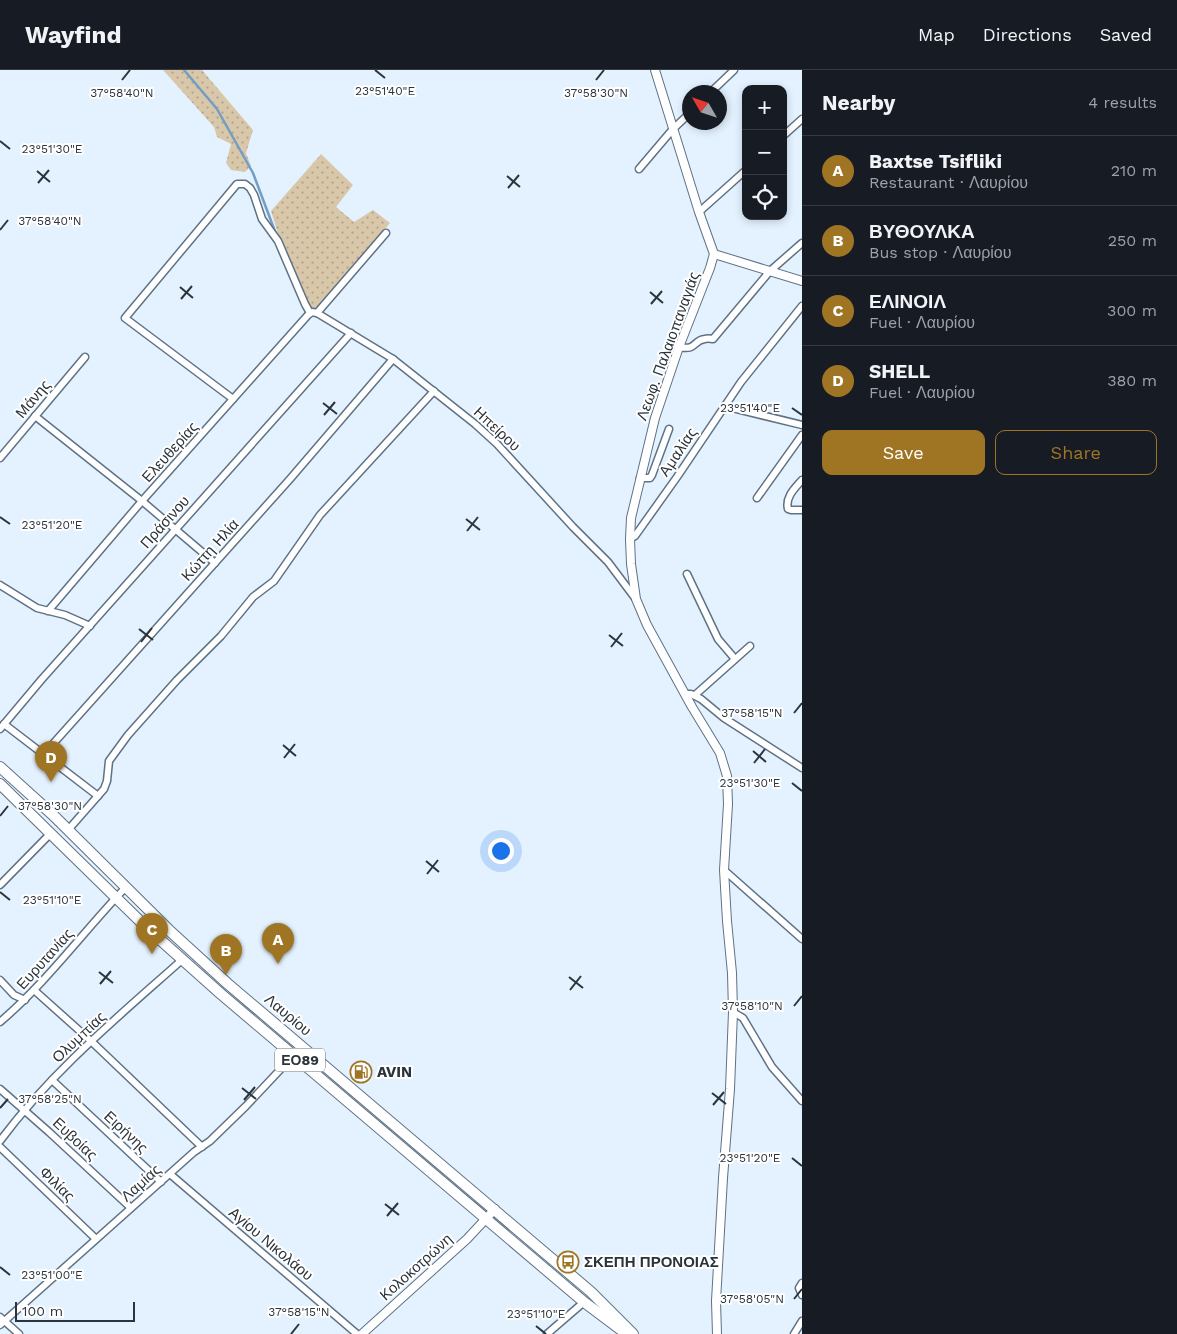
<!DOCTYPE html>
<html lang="en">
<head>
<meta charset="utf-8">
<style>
	:root { --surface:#171b24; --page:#20242c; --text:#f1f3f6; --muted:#9ea1a6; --line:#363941; --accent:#9f7524 }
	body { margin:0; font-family:"Work Sans",sans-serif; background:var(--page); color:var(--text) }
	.controls { position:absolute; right:15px; top:15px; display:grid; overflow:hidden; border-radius:10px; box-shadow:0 2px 8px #0003 }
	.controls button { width:45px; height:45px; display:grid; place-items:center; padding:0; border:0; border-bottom:1px solid var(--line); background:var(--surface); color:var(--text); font:25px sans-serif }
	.compass { position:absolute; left:682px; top:15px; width:45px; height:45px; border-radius:50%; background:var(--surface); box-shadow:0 2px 8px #0003; rotate:309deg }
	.scale { position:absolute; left:15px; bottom:12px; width:120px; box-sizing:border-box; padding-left:5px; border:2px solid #2b343b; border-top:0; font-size:14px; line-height:18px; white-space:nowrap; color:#2b343b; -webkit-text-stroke:4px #fff; paint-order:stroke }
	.you { position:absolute; left:500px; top:780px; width:18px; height:18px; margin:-12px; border:4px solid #fff; border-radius:50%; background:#1a73e8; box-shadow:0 0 0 8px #1a73e833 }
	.badge { display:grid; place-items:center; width:32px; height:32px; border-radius:50%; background:var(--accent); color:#fff; font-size:16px; font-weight:700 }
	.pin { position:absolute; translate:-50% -41px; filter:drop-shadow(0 1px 2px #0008) }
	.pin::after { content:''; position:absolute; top:26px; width:18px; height:15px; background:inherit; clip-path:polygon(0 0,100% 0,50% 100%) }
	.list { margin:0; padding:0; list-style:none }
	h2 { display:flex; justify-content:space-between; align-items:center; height:65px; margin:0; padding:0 20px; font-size:21px }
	h2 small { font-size:16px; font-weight:400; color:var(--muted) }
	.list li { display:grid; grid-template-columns:32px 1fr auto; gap:15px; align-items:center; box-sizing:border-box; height:70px; padding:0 20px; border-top:1px solid var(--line) }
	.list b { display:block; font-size:19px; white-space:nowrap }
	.list p { margin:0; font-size:16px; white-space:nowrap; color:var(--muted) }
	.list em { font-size:16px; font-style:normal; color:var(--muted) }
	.actions { display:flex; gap:10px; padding:15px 20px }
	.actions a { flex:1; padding:11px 0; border:1px solid var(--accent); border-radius:10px; text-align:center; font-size:18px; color:var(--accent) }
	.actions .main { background:var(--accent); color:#fff }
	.icon { flex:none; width:28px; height:28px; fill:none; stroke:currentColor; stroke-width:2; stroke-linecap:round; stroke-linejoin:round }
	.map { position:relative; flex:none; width:802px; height:1264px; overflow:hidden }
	header { display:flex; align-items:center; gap:30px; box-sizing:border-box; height:70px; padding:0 25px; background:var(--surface); border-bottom:1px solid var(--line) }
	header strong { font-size:24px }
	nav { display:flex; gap:28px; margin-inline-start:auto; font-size:18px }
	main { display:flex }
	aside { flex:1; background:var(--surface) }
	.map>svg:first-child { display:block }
	.grass { fill:url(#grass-dots) }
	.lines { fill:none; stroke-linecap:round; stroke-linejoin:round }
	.stream { stroke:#729ec3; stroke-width:2.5 }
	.minor-casing { stroke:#5e7285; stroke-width:9 }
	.tertiary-casing { stroke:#5e7285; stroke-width:10 }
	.primary-casing { stroke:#5e7285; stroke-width:12 }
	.minor { stroke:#fff; stroke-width:6 }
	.tertiary { stroke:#fff; stroke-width:8 }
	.primary { stroke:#fff; stroke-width:10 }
	.ticks { fill:none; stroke:#2b343b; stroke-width:2 }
	.labels { text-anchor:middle; stroke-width:4; stroke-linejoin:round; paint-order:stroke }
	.shield { fill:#fff; stroke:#6b7176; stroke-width:1 }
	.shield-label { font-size:14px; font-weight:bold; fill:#2b343b }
	.street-label { font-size:15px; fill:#2b343b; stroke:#fff }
	.poi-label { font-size:15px; font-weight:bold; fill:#2b343b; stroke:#fff; text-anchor:start }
	.ticks-label { font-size:12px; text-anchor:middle; fill:#2b343b; stroke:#fff; stroke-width:4; stroke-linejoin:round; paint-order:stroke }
</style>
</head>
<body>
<header>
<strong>Wayfind</strong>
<nav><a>Map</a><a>Directions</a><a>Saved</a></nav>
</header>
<main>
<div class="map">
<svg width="802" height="1264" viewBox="0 0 802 1264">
	<defs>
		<pattern id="grass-dots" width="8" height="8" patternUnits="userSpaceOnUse" patternTransform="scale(1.25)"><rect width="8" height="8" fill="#d9c7aa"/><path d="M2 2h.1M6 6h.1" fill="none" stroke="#b0a28c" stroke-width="1.8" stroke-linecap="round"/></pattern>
	</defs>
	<rect width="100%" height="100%" fill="#e4f2ff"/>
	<g class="grass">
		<polygon points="163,0 202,0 253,60 246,83 251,96 245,102 231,100 226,93 231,74 217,67 214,57"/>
		<polygon points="321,84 353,115 336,137 354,152 373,140 390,153 317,239 307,237 280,170 271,141"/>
	</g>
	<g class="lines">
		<polyline class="stream" points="184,0 217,39 253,103 276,164"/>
		<g class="minor-casing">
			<g id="minor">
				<polyline points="711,22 734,0"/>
				<polyline points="783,66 802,49"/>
				<polyline points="639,99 673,59 690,43"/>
				<polyline points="699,142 746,100"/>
				<polyline points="317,243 386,163"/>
				<path d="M679 277C697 281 693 270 705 269 708 268 711 269 713 269L770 201 802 173"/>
				<polyline points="233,329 125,248 237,114 245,114 250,118 254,125 262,149 278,171 305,234 310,243"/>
				<polyline points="724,336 802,355"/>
				<polyline points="35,346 142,431 215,493"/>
				<polyline points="0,388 85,287"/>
				<polyline points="640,408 650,408 652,405 669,359"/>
				<path d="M802 410C795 418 785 427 788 439L791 440H802"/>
				<polyline points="757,428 802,365"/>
				<polyline points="630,469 635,466 677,407 741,312 802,236"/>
				<polyline points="687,504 718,569 735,589"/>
				<polyline points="0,515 37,538 65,545 90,556"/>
				<polyline points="48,541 142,431 308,245 312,242 317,243 393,289 475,354 497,374 573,457 608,492 635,528"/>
				<polyline points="685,624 691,624 701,629 724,648 802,698"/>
				<polyline points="695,625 750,576"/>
				<polyline points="4,654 98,726"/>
				<polyline points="0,659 42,609 351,263"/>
				<polyline points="43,685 290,409 393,289"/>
				<polyline points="68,760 104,719 107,711 109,691 128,665 177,610 221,566 253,527 274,511 320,445 434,321"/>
				<polyline points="724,800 802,869"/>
				<polyline points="0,815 50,764"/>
				<polyline points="0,910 14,925 25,930"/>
				<polyline points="34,920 91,971 202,1077"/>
				<polyline points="733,942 743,948 772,997 802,1031"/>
				<path d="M0 952C47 912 83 862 126 817"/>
				<polyline points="52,1010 161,1112"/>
				<polyline points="0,1019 49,1062 131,1138"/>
				<path d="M0 1071C52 1001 118 947 183 889"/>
				<polyline points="0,1077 96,1169"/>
				<polyline points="170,1104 357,1264"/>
				<polyline points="802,1213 799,1218 802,1225"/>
				<polyline points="0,1247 19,1264"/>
				<polyline points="0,1255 194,1082 210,1071 246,1036 294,985"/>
				<polyline points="547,1264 584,1232"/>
				<polyline points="794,1264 802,1251"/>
			</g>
		</g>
		<g class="tertiary-casing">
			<g id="tertiary">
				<polyline points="655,0 699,142 714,184 710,198 679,277 655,348 631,448 630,469 631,494 636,529 647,555 692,637 720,683 727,706 728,734 724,800 727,851 732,903 733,942 730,1019 723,1108 716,1231 717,1264"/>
				<polyline points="714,184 802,211"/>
				<polyline points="362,1264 467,1169 495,1139"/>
			</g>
		</g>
		<g class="primary-casing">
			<g id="primary">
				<polyline points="0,697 53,745 171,862 228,914 591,1222 633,1264"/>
				<polyline points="0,714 147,858 221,924 584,1232 624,1262"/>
			</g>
		</g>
		<use href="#minor" class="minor"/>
		<use href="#tertiary" class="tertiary"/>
		<use href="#primary" class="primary"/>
	</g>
	<path class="ticks" d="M375 0 385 8M122 10 130 0M596 10 604 0M0 71 10 79M37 101 50 112M507 106 520 117M38 113 49 100M508 118 519 105M0 160 8 150M180 217 193 228M650 222 663 233M181 229 192 216M651 234 662 221M323 333 337 344M792 338 802 345M324 345 335 332M0 447 10 454M466 449 480 460M467 461 478 447M139 559 153 570M609 565 623 576M141 572 152 558M611 577 622 563M794 643 802 633M283 675 296 686M753 681 766 692M284 688 295 674M754 693 765 679M792 713 802 721M0 746 8 736M426 791 439 802M427 804 438 790M0 822 10 830M99 902 113 913M569 907 583 918M100 914 111 901M570 920 581 906M794 936 802 926M242 1018 256 1029M712 1023 726 1034M244 1030 255 1017M713 1035 724 1022M0 1038 8 1029M792 1088 802 1096M385 1134 399 1145M387 1146 398 1133M0 1197 10 1205M794 1229 802 1219M536 1256 546 1264M291 1264 299 1254"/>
	<defs>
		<g id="fuel-ring" transform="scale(1.125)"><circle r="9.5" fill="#fff" stroke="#9f7524" stroke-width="1.5"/><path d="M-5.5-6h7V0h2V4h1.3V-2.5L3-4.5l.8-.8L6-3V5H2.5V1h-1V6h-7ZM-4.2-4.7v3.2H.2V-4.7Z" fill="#9f7524"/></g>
		<g id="bus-ring" transform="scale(1.125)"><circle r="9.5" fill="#fff" stroke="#9f7524" stroke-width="1.5"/><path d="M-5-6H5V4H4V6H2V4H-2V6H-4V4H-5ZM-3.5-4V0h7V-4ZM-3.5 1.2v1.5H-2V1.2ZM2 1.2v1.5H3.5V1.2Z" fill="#9f7524"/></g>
	</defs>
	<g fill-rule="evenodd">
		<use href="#fuel-ring" x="361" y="1002"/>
		<use href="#bus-ring" x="568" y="1192"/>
	</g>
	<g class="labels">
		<rect class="shield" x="275" y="978.5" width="50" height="23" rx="4"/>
		<g class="shield-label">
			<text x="300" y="995">ΕΟ89</text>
		</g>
		<g class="street-label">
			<text transform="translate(668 276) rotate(-70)" y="5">Λεωφ. Παλαιοπαναγιάς</text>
			<text transform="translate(33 329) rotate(-50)" y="5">Μάνης</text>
			<text transform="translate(497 359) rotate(43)" y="5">Ηπείρου</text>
			<text transform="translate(170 382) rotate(-48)" y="5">Ελευθερίας</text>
			<text transform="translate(678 382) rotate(-56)" y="5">Αμαλίας</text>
			<text transform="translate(165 452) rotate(-48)" y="5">Πράσινου</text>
			<text transform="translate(210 480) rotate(-48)" y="5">Κώττη Ηλία</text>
			<text transform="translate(45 889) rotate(-48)" y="5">Ευρυτανίας</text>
			<text transform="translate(288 945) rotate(40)" y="5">Λαυρίου</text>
			<text transform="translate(79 967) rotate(-43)" y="5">Ολυμπίας</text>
			<text transform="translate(126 1062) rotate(43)" y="5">Ειρήνης</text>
			<text transform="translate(75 1069) rotate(43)" y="5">Ευβοίας</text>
			<text transform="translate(141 1113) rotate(-42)" y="5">Λαμίας</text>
			<text transform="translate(57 1114) rotate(44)" y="5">Φιλίας</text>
			<text transform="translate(271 1174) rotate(40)" y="5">Αγίου Νικολάου</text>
			<text transform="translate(416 1197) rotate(-42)" y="5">Κολοκοτρώνη</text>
		</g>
		<g class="poi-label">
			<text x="377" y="1007">AVIN</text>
			<text x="584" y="1197">ΣΚΕΠΗ ΠΡΟΝΟΙΑΣ</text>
		</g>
	</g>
	<g class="ticks-label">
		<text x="385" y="25">23°51'40"E</text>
		<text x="122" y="27">37°58'40"N</text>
		<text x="596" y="27">37°58'30"N</text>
		<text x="52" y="83">23°51'30"E</text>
		<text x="50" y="155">37°58'40"N</text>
		<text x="750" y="342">23°51'40"E</text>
		<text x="52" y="459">23°51'20"E</text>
		<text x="752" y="647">37°58'15"N</text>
		<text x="750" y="717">23°51'30"E</text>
		<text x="50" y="740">37°58'30"N</text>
		<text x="52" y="834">23°51'10"E</text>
		<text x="752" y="940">37°58'10"N</text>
		<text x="50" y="1033">37°58'25"N</text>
		<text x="750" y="1092">23°51'20"E</text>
		<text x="52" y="1209">23°51'00"E</text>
		<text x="752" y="1233">37°58'05"N</text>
		<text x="299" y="1246">37°58'15"N</text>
		<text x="536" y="1248">23°51'10"E</text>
	</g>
</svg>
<div class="controls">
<button>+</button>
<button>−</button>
<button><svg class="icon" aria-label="locate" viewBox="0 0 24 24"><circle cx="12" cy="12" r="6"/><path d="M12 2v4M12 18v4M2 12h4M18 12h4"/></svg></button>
</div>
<svg class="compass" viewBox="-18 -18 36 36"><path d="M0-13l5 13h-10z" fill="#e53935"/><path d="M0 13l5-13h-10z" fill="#9ea1a6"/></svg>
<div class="scale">100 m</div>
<div class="you"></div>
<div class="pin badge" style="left:278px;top:894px">A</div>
<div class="pin badge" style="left:226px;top:905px">B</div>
<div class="pin badge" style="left:152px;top:884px">C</div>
<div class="pin badge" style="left:51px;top:712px">D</div>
</div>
<aside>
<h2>Nearby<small>4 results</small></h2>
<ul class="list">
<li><span class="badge">A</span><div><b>Baxtse Tsifliki</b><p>Restaurant · Λαυρίου</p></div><em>210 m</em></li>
<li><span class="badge">B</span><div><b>ΒΥΘΟΥΛΚΑ</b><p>Bus stop · Λαυρίου</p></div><em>250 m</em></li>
<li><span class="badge">C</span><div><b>ΕΛΙΝΟΙΛ</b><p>Fuel · Λαυρίου</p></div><em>300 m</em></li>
<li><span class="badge">D</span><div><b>SHELL</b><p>Fuel · Λαυρίου</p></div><em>380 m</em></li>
</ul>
<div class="actions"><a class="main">Save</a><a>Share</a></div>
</aside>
</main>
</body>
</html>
